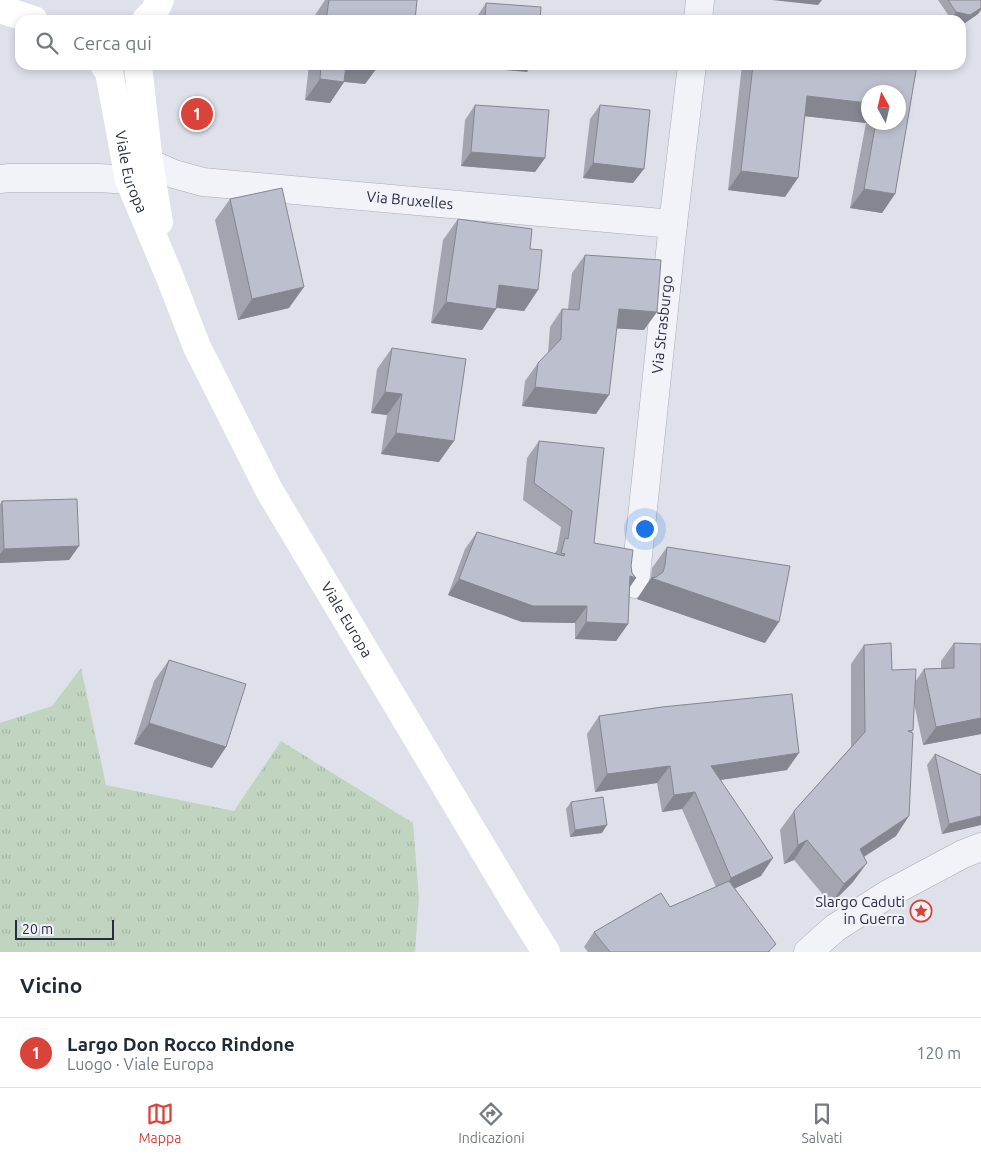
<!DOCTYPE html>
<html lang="it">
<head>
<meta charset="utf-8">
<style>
	:root { --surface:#fff; --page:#f2f2f3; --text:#1f2937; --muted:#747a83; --line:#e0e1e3; --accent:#da4339 }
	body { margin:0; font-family:Ubuntu,sans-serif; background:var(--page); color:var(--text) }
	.compass { position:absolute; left:861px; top:85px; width:45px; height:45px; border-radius:50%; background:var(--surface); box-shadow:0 2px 8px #0003; rotate:352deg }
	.scale { position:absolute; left:15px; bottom:12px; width:99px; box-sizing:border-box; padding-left:5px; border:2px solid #272b43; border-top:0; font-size:14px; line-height:18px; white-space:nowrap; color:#272b43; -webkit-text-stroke:4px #eff1f7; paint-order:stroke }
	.you { position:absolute; left:644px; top:528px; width:18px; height:18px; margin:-12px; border:4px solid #fff; border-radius:50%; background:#1a73e8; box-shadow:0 0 0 8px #1a73e833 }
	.badge { display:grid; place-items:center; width:32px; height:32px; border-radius:50%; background:var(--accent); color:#fff; font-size:16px; font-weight:700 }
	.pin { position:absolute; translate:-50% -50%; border:2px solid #fff; box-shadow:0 1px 5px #0006 }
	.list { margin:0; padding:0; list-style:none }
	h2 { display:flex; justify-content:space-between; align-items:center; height:65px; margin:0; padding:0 20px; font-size:21px }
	h2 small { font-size:16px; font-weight:400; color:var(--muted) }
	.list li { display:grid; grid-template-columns:32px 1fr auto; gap:15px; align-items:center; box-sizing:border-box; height:70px; padding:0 20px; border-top:1px solid var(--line) }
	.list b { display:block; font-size:19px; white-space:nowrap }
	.list p { margin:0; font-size:16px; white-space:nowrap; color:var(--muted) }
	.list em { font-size:16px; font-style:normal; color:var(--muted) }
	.icon { flex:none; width:28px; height:28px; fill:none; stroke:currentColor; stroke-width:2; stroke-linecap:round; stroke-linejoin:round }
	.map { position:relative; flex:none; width:981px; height:952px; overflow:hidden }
	.search { position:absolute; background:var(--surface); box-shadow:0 2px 8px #0003; left:15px; right:15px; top:15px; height:55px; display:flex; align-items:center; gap:12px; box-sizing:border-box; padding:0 18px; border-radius:15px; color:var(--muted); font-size:19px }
	.sheet { height:135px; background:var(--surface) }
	nav { display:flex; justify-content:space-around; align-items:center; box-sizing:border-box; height:70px; border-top:1px solid var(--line); background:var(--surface); font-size:14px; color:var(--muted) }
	nav a { display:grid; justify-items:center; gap:2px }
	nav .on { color:var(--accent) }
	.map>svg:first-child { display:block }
	.grass { fill:url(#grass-tufts) }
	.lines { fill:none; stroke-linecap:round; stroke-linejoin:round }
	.minor-casing { stroke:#a8aab8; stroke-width:29 }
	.tertiary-casing { stroke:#a8aab8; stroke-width:29 }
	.minor { stroke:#f2f3f8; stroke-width:28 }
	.tertiary { stroke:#f2f3f8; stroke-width:28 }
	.secondary { stroke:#fff; stroke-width:28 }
	.wall { fill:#a2a4b0; fill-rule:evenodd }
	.shaded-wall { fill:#848690 }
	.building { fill:#bcbfcd; stroke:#848690 }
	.labels { text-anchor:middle; stroke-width:4.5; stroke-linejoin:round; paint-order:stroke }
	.street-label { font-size:15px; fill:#272b43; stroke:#eff1f7 }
	.poi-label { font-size:15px; fill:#272b43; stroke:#eff1f7; text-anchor:end }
</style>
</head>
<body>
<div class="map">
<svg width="981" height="952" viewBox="0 0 981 952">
	<defs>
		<pattern id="grass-tufts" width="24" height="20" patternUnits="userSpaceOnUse" patternTransform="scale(1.25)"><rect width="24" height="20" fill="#c1d4c0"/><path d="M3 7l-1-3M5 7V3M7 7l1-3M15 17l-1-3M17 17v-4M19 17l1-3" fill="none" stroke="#a6b6a6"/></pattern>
	</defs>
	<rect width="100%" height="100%" fill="#dfe1ea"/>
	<polygon class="grass" points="81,668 106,785 234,811 281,741 413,823 419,898 415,952 0,952 0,723 52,706"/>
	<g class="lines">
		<g class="minor-casing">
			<g id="minor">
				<polyline points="698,20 700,0"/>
				<path id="s1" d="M149 163 174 174 203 182 673 224"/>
				<polyline points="0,179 9,178 99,178 129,180"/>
				<path id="s2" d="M635 584 673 224 692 65"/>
			</g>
		</g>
		<g class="tertiary-casing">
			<polyline id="tertiary" points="808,952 835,928 888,894 963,854 981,847"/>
		</g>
		<use href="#minor" class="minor"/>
		<use href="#tertiary" class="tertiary"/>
		<g class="secondary">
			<polyline points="0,9 34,20"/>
			<polyline points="146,20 154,12 160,0"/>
			<path id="s3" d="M104 65 109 72 129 180 169 275 197 347 269 490 516 904 546 952"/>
			<polyline points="138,65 149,163 159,222"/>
		</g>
	</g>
	<g class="wall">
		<polygon points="325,0 417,0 415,20 314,20 315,15"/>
		<polygon points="938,0 981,0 978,14 965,23 961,20 951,19"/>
		<polygon points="486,3 540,20 476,20 476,18"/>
		<polygon points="309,65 379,65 365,84 344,82 330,103 305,100"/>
		<path d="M742 65H917L895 194 882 213 850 208 866 123 805 116 785 197 728 190ZM868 92 898 122H868Z"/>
		<polygon points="475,105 545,158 535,172 461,166 465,120"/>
		<polygon points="600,105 633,183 583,178 590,119"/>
		<polygon points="230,199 289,308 238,320 215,220"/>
		<polygon points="458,219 530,249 538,290 524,311 496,308 496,309 482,330 431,323 443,240"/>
		<polygon points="585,255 644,330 617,328 596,414 522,406 525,381 538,363 548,353 550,327 562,309 568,309 572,273"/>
		<polygon points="392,348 439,462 381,454 387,415 371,413 377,369"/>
		<polygon points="539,441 594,543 631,566 632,573 636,578 630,587 628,624 616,641 575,639 575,623 522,622 448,595 465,549 477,532 554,554 557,550 561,527 523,500 527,458"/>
		<polygon points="2,501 79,546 69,560 0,563 0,504"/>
		<polygon points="667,547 765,643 637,599 651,578 652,568"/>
		<polygon points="954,643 981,644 981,734 923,745 914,703 913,730 911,733 896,836 864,857 853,882 831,904 794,860 784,864 780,830 794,811 851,747 851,664 864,645 892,670 915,682 924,669 941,668 941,661"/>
		<polygon points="169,660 226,747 212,768 134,744 154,681"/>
		<polygon points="599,716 787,770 721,780 761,876 735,888 770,952 588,952 584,947 594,932 670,907 716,887 682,809 662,812 657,783 595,792 587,734"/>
		<polygon points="935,754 981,775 981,825 942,834 927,765"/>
		<polygon points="571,802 602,833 570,837 566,809"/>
	</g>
	<g class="shaded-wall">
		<polygon points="772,0 822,0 818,5"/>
		<polygon points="981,8 981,10 978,14 965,23 961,22 961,20 951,19 956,12"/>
		<polygon points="385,16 414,20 383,20"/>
		<polygon points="343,65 379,65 365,84 338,81 344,82 330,103 305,100 320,79"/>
		<polygon points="473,65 532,65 527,72 472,67"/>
		<polygon points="807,96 868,103 868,120 866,123 794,115"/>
		<polygon points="471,152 545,158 535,172 461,166"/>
		<polygon points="593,163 644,169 633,183 583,178"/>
		<polygon points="741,171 798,178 785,197 728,190"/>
		<polygon points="864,189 895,194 882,213 850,208"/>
		<polygon points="499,285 538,290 524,311 485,306"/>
		<polygon points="304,287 289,308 238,320 252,299"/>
		<polygon points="446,302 496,309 482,330 431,323"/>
		<polygon points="619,309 657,312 644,330 606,328"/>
		<polygon points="535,387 609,395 596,414 522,406"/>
		<polygon points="385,392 402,394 387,415 371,413"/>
		<polygon points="396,433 454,441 439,462 381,454"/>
		<polygon points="79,546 69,560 0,563 0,554 4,549"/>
		<polygon points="630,576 636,578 624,595"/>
		<polygon points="651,578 779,622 765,643 637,599"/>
		<polygon points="459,579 587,606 575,623 522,622 448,595"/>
		<polygon points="586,622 628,624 616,641 575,639"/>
		<polygon points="981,718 981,734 923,745 936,727"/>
		<polygon points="149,723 226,747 212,768 134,744"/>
		<polygon points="799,753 787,770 699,783 711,766"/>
		<polygon points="670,766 657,783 595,792 607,774"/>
		<polygon points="695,792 682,809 662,812 674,795"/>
		<polygon points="909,816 896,836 846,868 860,849"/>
		<polygon points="981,816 981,825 942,834 949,824"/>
		<polygon points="607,825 602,833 570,837 575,830"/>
		<polygon points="807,840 794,860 784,864 798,845"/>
		<polygon points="773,858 761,876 719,896 731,878"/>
		<polygon points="867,863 853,882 831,904 844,884"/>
	</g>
	<g class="building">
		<polygon points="329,0 417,0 415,20 385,16 385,20 326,20"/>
		<polygon points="948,0 981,0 981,8 970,15 956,12"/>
		<polygon points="486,3 541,7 540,20 485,20"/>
		<polygon points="321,65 346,65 344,82 320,79"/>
		<polygon points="753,65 917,65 895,194 864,189 876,122 898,122 898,92 868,92 868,103 807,96 798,178 741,171"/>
		<polygon points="475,105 549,110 545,158 471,152"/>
		<polygon points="600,105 650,110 644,169 593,163"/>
		<polygon points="282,188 304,287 252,299 230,199"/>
		<polygon points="458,219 532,229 530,249 542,250 538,290 499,285 496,309 446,302"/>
		<polygon points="585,255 661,260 657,312 619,309 609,395 535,387 538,363 561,339 562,309 579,310"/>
		<polygon points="392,348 466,359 454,441 396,433 402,394 385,392"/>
		<polygon points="539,441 604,448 594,543 633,550 631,566 632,573 636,578 630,576 628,624 586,622 587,606 533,606 459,579 477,532 564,556 565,554 561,553 565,538 568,539 572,511 534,483"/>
		<polygon points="77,499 79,546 4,549 2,501"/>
		<polygon points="667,547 790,566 779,622 651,578 656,577 663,572 665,565"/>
		<polygon points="891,643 892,670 916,669 913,730 908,731 913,733 909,816 860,849 867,863 844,884 807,840 798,845 794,811 865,732 864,645"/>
		<polygon points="954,643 981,644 981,718 936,727 924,669 954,668"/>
		<polygon points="169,660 246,684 226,747 149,723"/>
		<polygon points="792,694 799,753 711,766 773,858 731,878 695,792 674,795 670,766 607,774 599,716 662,707"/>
		<polygon points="935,754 981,775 981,816 949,824"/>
		<polygon points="603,797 607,825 575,830 571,802"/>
		<polygon points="729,881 776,944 768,952 610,952 594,932 661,893 670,907"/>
	</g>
	<defs>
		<g id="sight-ring" transform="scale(1.125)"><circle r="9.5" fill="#eff1f7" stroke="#da4339" stroke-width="1.5"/><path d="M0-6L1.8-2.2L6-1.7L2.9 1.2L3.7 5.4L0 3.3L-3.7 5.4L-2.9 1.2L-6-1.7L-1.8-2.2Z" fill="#da4339"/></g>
	</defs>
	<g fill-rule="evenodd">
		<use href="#sight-ring" x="921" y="911"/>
	</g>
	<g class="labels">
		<g class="street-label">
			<text dy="5" stroke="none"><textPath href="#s3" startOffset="111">Viale Europa</textPath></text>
			<text dy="5" stroke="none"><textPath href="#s1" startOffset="265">Via Bruxelles</textPath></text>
			<text dy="5" stroke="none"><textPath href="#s2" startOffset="261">Via Strasburgo</textPath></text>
			<text dy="5" stroke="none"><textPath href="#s3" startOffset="610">Viale Europa</textPath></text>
		</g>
		<g class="poi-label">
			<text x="905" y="907">Slargo Caduti<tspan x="905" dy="17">in Guerra</tspan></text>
		</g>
	</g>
</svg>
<svg class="compass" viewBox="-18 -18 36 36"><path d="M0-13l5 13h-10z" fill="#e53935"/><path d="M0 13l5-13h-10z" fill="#747a83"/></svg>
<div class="scale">20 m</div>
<div class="you"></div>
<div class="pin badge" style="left:197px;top:114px">1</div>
<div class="search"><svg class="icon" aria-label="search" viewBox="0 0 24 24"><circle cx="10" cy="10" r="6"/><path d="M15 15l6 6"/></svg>Cerca qui</div>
</div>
<section class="sheet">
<h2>Vicino<small></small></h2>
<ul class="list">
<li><span class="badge">1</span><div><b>Largo Don Rocco Rindone</b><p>Luogo · Viale Europa</p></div><em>120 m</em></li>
</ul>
</section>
<nav>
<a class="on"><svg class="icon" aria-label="map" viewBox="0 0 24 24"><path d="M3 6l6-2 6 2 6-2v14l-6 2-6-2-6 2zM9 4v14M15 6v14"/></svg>Mappa</a>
<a><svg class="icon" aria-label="directions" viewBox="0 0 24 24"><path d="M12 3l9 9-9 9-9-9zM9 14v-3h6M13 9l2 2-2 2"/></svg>Indicazioni</a>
<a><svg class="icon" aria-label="saved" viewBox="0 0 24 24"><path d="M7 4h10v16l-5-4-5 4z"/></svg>Salvati</a>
</nav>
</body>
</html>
